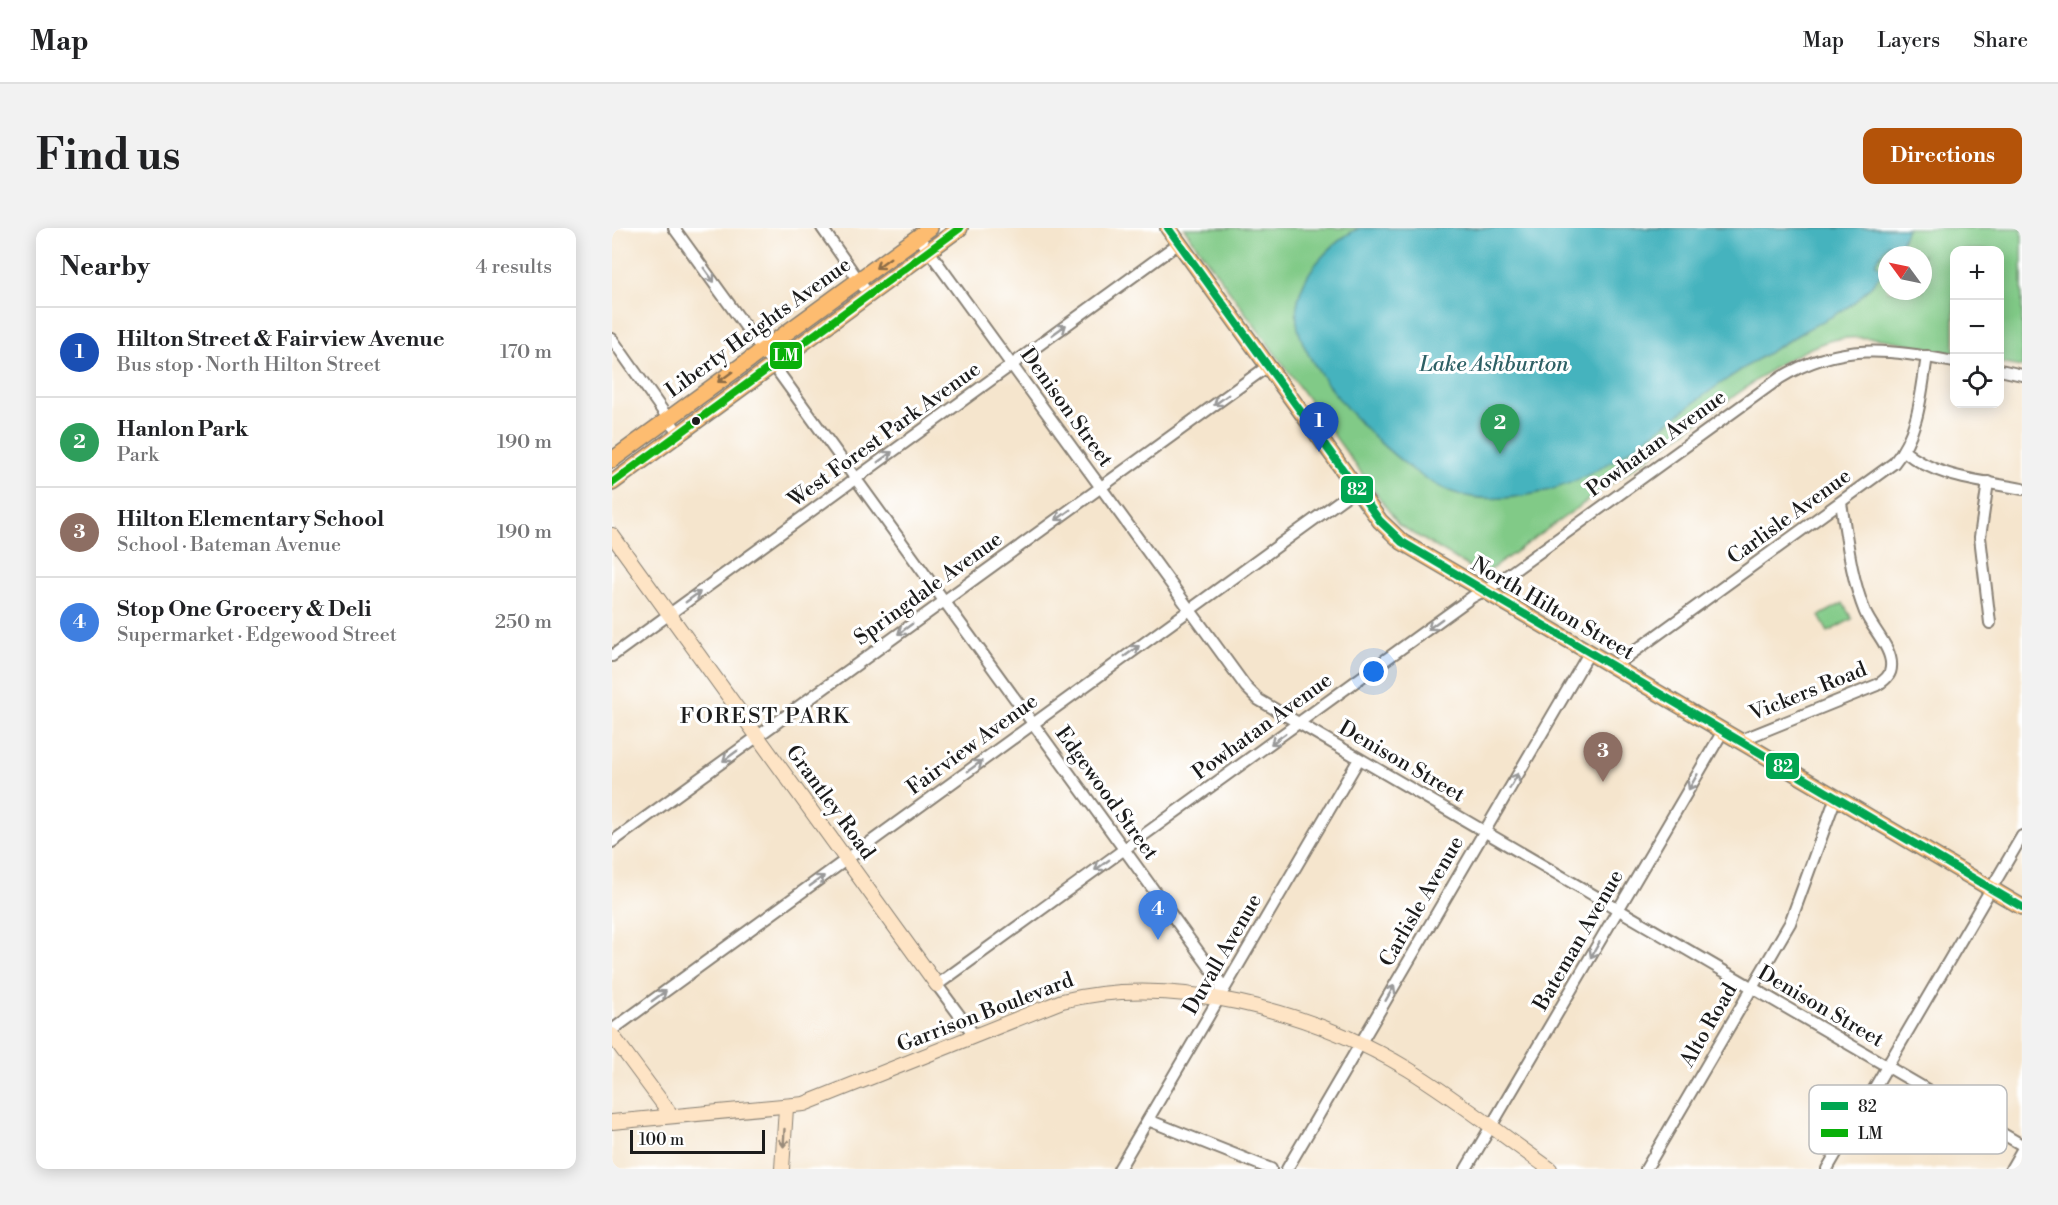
<!DOCTYPE html>
<html lang="en">
<head>
<meta charset="utf-8">
<style>
	:root { --surface:#fff; --page:#f2f2f2; --text:#202124; --muted:#757577; --line:#e0e0e0; --accent:#b45309 }
	body { margin:0; font-family:"Libre Bodoni",serif; background:var(--page); color:var(--text) }
	.controls { position:absolute; right:18px; top:18px; display:grid; overflow:hidden; border-radius:12px; box-shadow:0 3px 15px #0003 }
	.controls button { width:54px; height:54px; display:grid; place-items:center; padding:0; border:0; border-bottom:2px solid var(--line); background:var(--surface); color:var(--text); font:30px sans-serif }
	.compass { position:absolute; left:1266px; top:18px; width:54px; height:54px; border-radius:50%; background:var(--surface); box-shadow:0 3px 15px #0003; rotate:303deg }
	.scale { position:absolute; left:18px; bottom:15px; width:135px; box-sizing:border-box; padding-left:6px; border:3px solid #1c1c1c; border-top:0; font-size:16px; line-height:21px; white-space:nowrap; color:#1c1c1c; -webkit-text-stroke:4px #fff; paint-order:stroke }
	.you { position:absolute; left:762px; top:444px; width:21px; height:21px; margin:-15px; border:4px solid #fff; border-radius:50%; background:#1a73e8; box-shadow:0 0 0 9px #1a73e833 }
	.badge { display:grid; place-items:center; width:39px; height:39px; border-radius:50%; background:var(--accent); color:#fff; font-size:20px; font-weight:700 }
	.pin { position:absolute; translate:-50% -50px; filter:drop-shadow(0 2px 3px #0008) }
	.pin::after { content:''; position:absolute; top:32px; width:21px; height:18px; background:inherit; clip-path:polygon(0 0,100% 0,50% 100%) }
	.list { margin:0; padding:0; list-style:none }
	h2 { display:flex; justify-content:space-between; align-items:center; height:78px; margin:0; padding:0 24px; font-size:26px }
	h2 small { font-size:20px; font-weight:400; color:var(--muted) }
	.list li { display:grid; grid-template-columns:39px 1fr auto; gap:18px; align-items:center; box-sizing:border-box; height:90px; padding:0 24px; border-top:2px solid var(--line) }
	.list b { display:block; font-size:22px; white-space:nowrap }
	.list p { margin:0; font-size:20px; white-space:nowrap; color:var(--muted) }
	.list em { font-size:20px; font-style:normal; color:var(--muted) }
	.icon { flex:none; width:33px; height:33px; fill:none; stroke:currentColor; stroke-width:2; stroke-linecap:round; stroke-linejoin:round }
	.map { position:relative; flex:none; width:1410px; height:941px; overflow:hidden; border-radius:12px }
	header { display:flex; align-items:center; gap:36px; box-sizing:border-box; height:84px; padding:0 30px; background:var(--surface); border-bottom:2px solid var(--line) }
	header strong { font-size:28px }
	nav { display:flex; gap:33px; margin-inline-start:auto; font-size:21px }
	.intro { display:flex; align-items:center; justify-content:space-between; box-sizing:border-box; height:144px; padding:0 36px }
	h1 { margin:0; font-size:42px }
	.button { padding:15px 27px; border-radius:12px; background:var(--accent); color:#fff; font-size:21px; font-weight:700 }
	main { display:flex; gap:36px; padding:0 36px }
	aside { flex:1; background:var(--surface); border-radius:12px; box-shadow:0 3px 15px #0003 }
	.map>svg:first-child { display:block }
	.green { fill:#81ca87; stroke:#4e7352; stroke-width:1.5; fill-rule:evenodd }
	.water { fill:#44b3be; stroke:#30686d; stroke-width:1.5 }
	.lines { fill:none; stroke-linecap:round; stroke-linejoin:round }
	.street-casing { stroke:#888074; stroke-width:14 }
	.secondary-casing { stroke:#888074; stroke-width:16 }
	.primary-casing { stroke:#888074; stroke-width:18 }
	.street { stroke:#fff; stroke-width:10 }
	.secondary { stroke:#fee4c5; stroke-width:14 }
	.primary { stroke:#fdbc6f; stroke-width:15 }
	.bus-1-casing { stroke:#fff; stroke-width:12 }
	.bus-2-casing { stroke:#fff; stroke-width:12 }
	.bus-1 { stroke:#00a651; stroke-width:8 }
	.bus-2 { stroke:#0ab00a; stroke-width:8 }
	.oneway { stroke:#8c6c46 }
	.oneway2 { stroke:#999 }
	.oneway3 { stroke:#988a79 }
	.bus-dot { fill:#1c1c1c; stroke:#fff; stroke-width:2 }
	.labels { text-anchor:middle; stroke-width:6; stroke-linejoin:round; paint-order:stroke }
	.street-label { font-size:21px; fill:#1c1c1c; stroke:#fff }
	.water-label { font-size:22px; font-style:italic; fill:#2e6065; stroke:#fff }
	.neighbourhood-label { font-size:22px; letter-spacing:1.5px; fill:#1c1c1c; stroke:#fff }
	.key { fill:#fff; stroke:#bbb; stroke-width:1.5 }
	.key-label { font-size:16px; fill:#1c1c1c }
	.line-badge { stroke:#fff; stroke-width:2 }
	.badge-label { font-size:16px; text-anchor:middle; font-weight:bold; fill:#fff }
</style>
</head>
<body>
<header>
<strong>Map</strong>
<nav><a>Map</a><a>Layers</a><a>Share</a></nav>
</header>
<div class="intro"><h1>Find us</h1><a class="button">Directions</a></div>
<main>
<aside>
<h2>Nearby<small>4 results</small></h2>
<ul class="list">
<li><span class="badge" style="background:#1a4fb4">1</span><div><b>Hilton Street &amp; Fairview Avenue</b><p>Bus stop · North Hilton Street</p></div><em>170 m</em></li>
<li><span class="badge" style="background:#2e9e5b">2</span><div><b>Hanlon Park</b><p>Park</p></div><em>190 m</em></li>
<li><span class="badge" style="background:#8d6e63">3</span><div><b>Hilton Elementary School</b><p>School · Bateman Avenue</p></div><em>190 m</em></li>
<li><span class="badge" style="background:#3f7fe0">4</span><div><b>Stop One Grocery &amp; Deli</b><p>Supermarket · Edgewood Street</p></div><em>250 m</em></li>
</ul>
</aside>
<div class="map">
<svg width="1410" height="941" viewBox="0 0 1410 941">
	<rect width="100%" height="100%" fill="#fff"/>
	<filter id="ink" filterUnits="userSpaceOnUse"><feTurbulence type="fractalNoise" baseFrequency=".0167" numOctaves="2"/><feDisplacementMap in="SourceGraphic" scale="12" xChannelSelector="R" yChannelSelector="G"/><feConvolveMatrix kernelMatrix="1 2 1 2 8 2 1 2 1" color-interpolation-filters="sRGB"/></filter>
	<filter id="wash" filterUnits="userSpaceOnUse"><feTurbulence type="fractalNoise" baseFrequency=".008" numOctaves="4" result="noise"/><feDisplacementMap in="SourceGraphic" scale="24" xChannelSelector="R" yChannelSelector="G"/><feGaussianBlur stdDeviation="1.35" result="paint"/><feColorMatrix in="noise" values="0 0 0 0 0 0 0 0 0 0 0 0 0 0 0 0 0 1.4 0 .05"/><feComposite in="paint" operator="in"/></filter>
	<g filter="url(#wash)">
		<rect width="100%" height="100%" fill="#f5e5cd"/>
		<g class="green">
			<path d="M572 0H1410V139L1388 135V22H1342V126C1304 119 1256 102 1217 113 1199 118 1183 128 1166 137L871 347 787 297ZM1275 27H1311V63H1275Z"/>
			<polygon points="1231,375 1240,391 1216,404 1207,388"/>
		</g>
		<path class="water" d="M748 0H1295L1286 23 1276 16 1263 35 1273 42C1263 53 1253 66 1241 75 1228 86 1210 93 1194 102 1167 118 1140 134 1114 152 1058 189 1004 243 938 262 908 270 870 275 840 264 789 246 698 153 686 100 680 75 692 48 709 30 720 18 733 6 748 0Z"/>
	</g>
	<g filter="url(#ink)">
		<g class="lines">
			<g class="street-casing">
				<g id="street">
					<polyline points="62,0 604,748 609,756 607,771"/>
					<polyline points="210,0 257,67"/>
					<polyline points="306,8 634,459 647,472 1410,917"/>
					<polyline points="0,111 67,206"/>
					<polyline points="1388,142 1410,147"/>
					<path d="M1292 223C1324 250 1370 253 1410 261"/>
					<polyline points="1376,254 1368,309 1378,395"/>
					<polyline points="0,428 567,15"/>
					<path d="M1001 439 1282 235C1307 205 1309 166 1315 128"/>
					<path d="M1127 513 1265 457C1272 453 1279 448 1279 439 1281 421 1260 401 1253 384 1239 350 1235 311 1229 275"/>
					<polyline points="0,614 656,138"/>
					<polyline points="0,802 744,261"/>
					<path d="M362 807 325 757 860 369 882 357 1168 150C1228 114 1277 121 1342 134"/>
					<polyline points="536,892 659,941"/>
					<polyline points="507,941 747,531"/>
					<polyline points="675,941 977,425"/>
					<polyline points="854,941 1111,503"/>
					<polyline points="1034,941 1178,695 1224,569"/>
					<polyline points="1215,941 1410,608"/>
					<polyline points="1399,941 1410,922"/>
				</g>
			</g>
			<g class="secondary-casing">
				<g id="secondary">
					<polyline points="0,307 325,757"/>
					<polyline points="0,807 60,888"/>
					<path d="M0 894 192 876 450 773C560 745 700 783 796 841 845 871 891 908 938 941"/>
					<polyline points="170,941 174,880"/>
				</g>
			</g>
			<g class="primary-casing">
				<g id="primary">
					<polyline points="556,0 768,293 790,314 1410,679"/>
					<polyline points="0,232 318,0"/>
					<polyline points="0,255 348,0"/>
				</g>
			</g>
			<use href="#street" class="street"/>
			<use href="#secondary" class="secondary"/>
			<use href="#primary" class="primary"/>
			<g class="bus-1-casing">
				<polyline id="bus-1" points="556,0 768,293 790,314 1410,679"/>
			</g>
			<g class="bus-2-casing">
				<polyline id="bus-2" points="0,255 348,0"/>
			</g>
			<use href="#bus-1" class="bus-1"/>
			<use href="#bus-2" class="bus-2"/>
		</g>
		<defs><path id="oneway-shaft" d="M-6 0H5M1.5-3L5.5 0L1.5 3" fill="none" stroke-width="1.6" stroke-linecap="round" stroke-linejoin="round" transform="scale(1.5)"/></defs>
		<g class="oneway">
			<use href="#oneway-shaft" transform="translate(271 35) rotate(144)"/>
			<use href="#oneway-shaft" transform="translate(113 149) rotate(144)"/>
		</g>
		<g class="oneway2">
			<use href="#oneway-shaft" transform="translate(97 47) rotate(54)"/>
			<use href="#oneway-shaft" transform="translate(447 102) rotate(-36)"/>
			<use href="#oneway-shaft" transform="translate(609 172) rotate(144)"/>
			<use href="#oneway-shaft" transform="translate(273 229) rotate(-36)"/>
			<use href="#oneway-shaft" transform="translate(451 287) rotate(144)"/>
			<use href="#oneway-shaft" transform="translate(81 369) rotate(-36)"/>
			<use href="#oneway-shaft" transform="translate(823 396) rotate(144)"/>
			<use href="#oneway-shaft" transform="translate(293 401) rotate(144)"/>
			<use href="#oneway-shaft" transform="translate(520 423) rotate(-36)"/>
			<use href="#oneway-shaft" transform="translate(666 511) rotate(144)"/>
			<use href="#oneway-shaft" transform="translate(118 528) rotate(144)"/>
			<use href="#oneway-shaft" transform="translate(363 538) rotate(-36)"/>
			<use href="#oneway-shaft" transform="translate(902 553) rotate(-60)"/>
			<use href="#oneway-shaft" transform="translate(1081 554) rotate(120)"/>
			<use href="#oneway-shaft" transform="translate(490 637) rotate(144)"/>
			<use href="#oneway-shaft" transform="translate(205 653) rotate(-36)"/>
			<use href="#oneway-shaft" transform="translate(983 722) rotate(120)"/>
			<use href="#oneway-shaft" transform="translate(778 765) rotate(-60)"/>
			<use href="#oneway-shaft" transform="translate(47 768) rotate(-36)"/>
		</g>
		<use class="oneway3" href="#oneway-shaft" transform="translate(172 910) rotate(93)"/>
	</g>
	<circle class="bus-dot" cx="84" cy="193" r="5"/>
	<g class="labels">
		<g class="street-label">
			<text transform="translate(146 99) rotate(-36)" y="7">Liberty Heights Avenue</text>
			<text transform="translate(455 179) rotate(54)" y="7">Denison Street</text>
			<text transform="translate(272 206) rotate(-36)" y="7">West Forest Park Avenue</text>
			<text transform="translate(1044 215) rotate(-36)" y="7">Powhatan Avenue</text>
			<text transform="translate(1177 288) rotate(-36)" y="7">Carlisle Avenue</text>
			<text transform="translate(316 360) rotate(-36)" y="7">Springdale Avenue</text>
			<text transform="translate(941 380) rotate(30)" y="7">North Hilton Street</text>
			<text transform="translate(1196 463) rotate(-22)" y="7">Vickers Road</text>
			<text transform="translate(650 498) rotate(-36)" y="7">Powhatan Avenue</text>
			<text transform="translate(360 516) rotate(-36)" y="7">Fairview Avenue</text>
			<text transform="translate(790 533) rotate(30)" y="7">Denison Street</text>
			<text transform="translate(495 565) rotate(54)" y="7">Edgewood Street</text>
			<text transform="translate(219 574) rotate(54)" y="7">Grantley Road</text>
			<text transform="translate(809 673) rotate(-60)" y="7">Carlisle Avenue</text>
			<text transform="translate(966 712) rotate(-60)" y="7">Bateman Avenue</text>
			<text transform="translate(610 726) rotate(-60)" y="7">Duvall Avenue</text>
			<text transform="translate(1209 778) rotate(30)" y="7">Denison Street</text>
			<text transform="translate(373 784) rotate(-21)" y="7">Garrison Boulevard</text>
			<text transform="translate(1096 797) rotate(-60)" y="7">Alto Road</text>
		</g>
		<g class="water-label">
			<text x="882" y="143">Lake Ashburton</text>
		</g>
		<g class="neighbourhood-label">
			<text x="153" y="495">FOREST PARK</text>
		</g>
	</g>
	<rect x="1197" y="857" width="198" height="69" rx="9" class="key"/>
	<rect x="1209" y="874" width="27" height="8" fill="#00a651"/>
	<rect x="1209" y="901" width="27" height="8" fill="#0ab00a"/>
	<g class="key-label">
		<text x="1246" y="884">82</text>
		<text x="1246" y="911">LM</text>
	</g>
	<g class="line-badge">
		<rect x="157" y="113" width="34" height="29" rx="6" fill="#0ab00a"/>
		<rect x="728" y="247" width="34" height="29" rx="6" fill="#00a651"/>
		<rect x="1153" y="524" width="35" height="28" rx="6" fill="#00a651"/>
	</g>
	<g class="badge-label">
		<text x="174" y="133">LM</text>
		<text x="745" y="267">82</text>
		<text x="1171" y="544">82</text>
	</g>
</svg>
<div class="controls">
<button>+</button>
<button>−</button>
<button><svg class="icon" aria-label="locate" viewBox="0 0 24 24"><circle cx="12" cy="12" r="6"/><path d="M12 2v4M12 18v4M2 12h4M18 12h4"/></svg></button>
</div>
<svg class="compass" viewBox="-18 -18 36 36"><path d="M0-13l5 13h-10z" fill="#e53935"/><path d="M0 13l5-13h-10z" fill="#757577"/></svg>
<div class="scale">100 m</div>
<div class="you"></div>
<div class="pin badge" style="left:707px;top:224px;background:#1a4fb4">1</div>
<div class="pin badge" style="left:888px;top:226px;background:#2e9e5b">2</div>
<div class="pin badge" style="left:991px;top:554px;background:#8d6e63">3</div>
<div class="pin badge" style="left:546px;top:712px;background:#3f7fe0">4</div>
</div>
</main>
</body>
</html>
